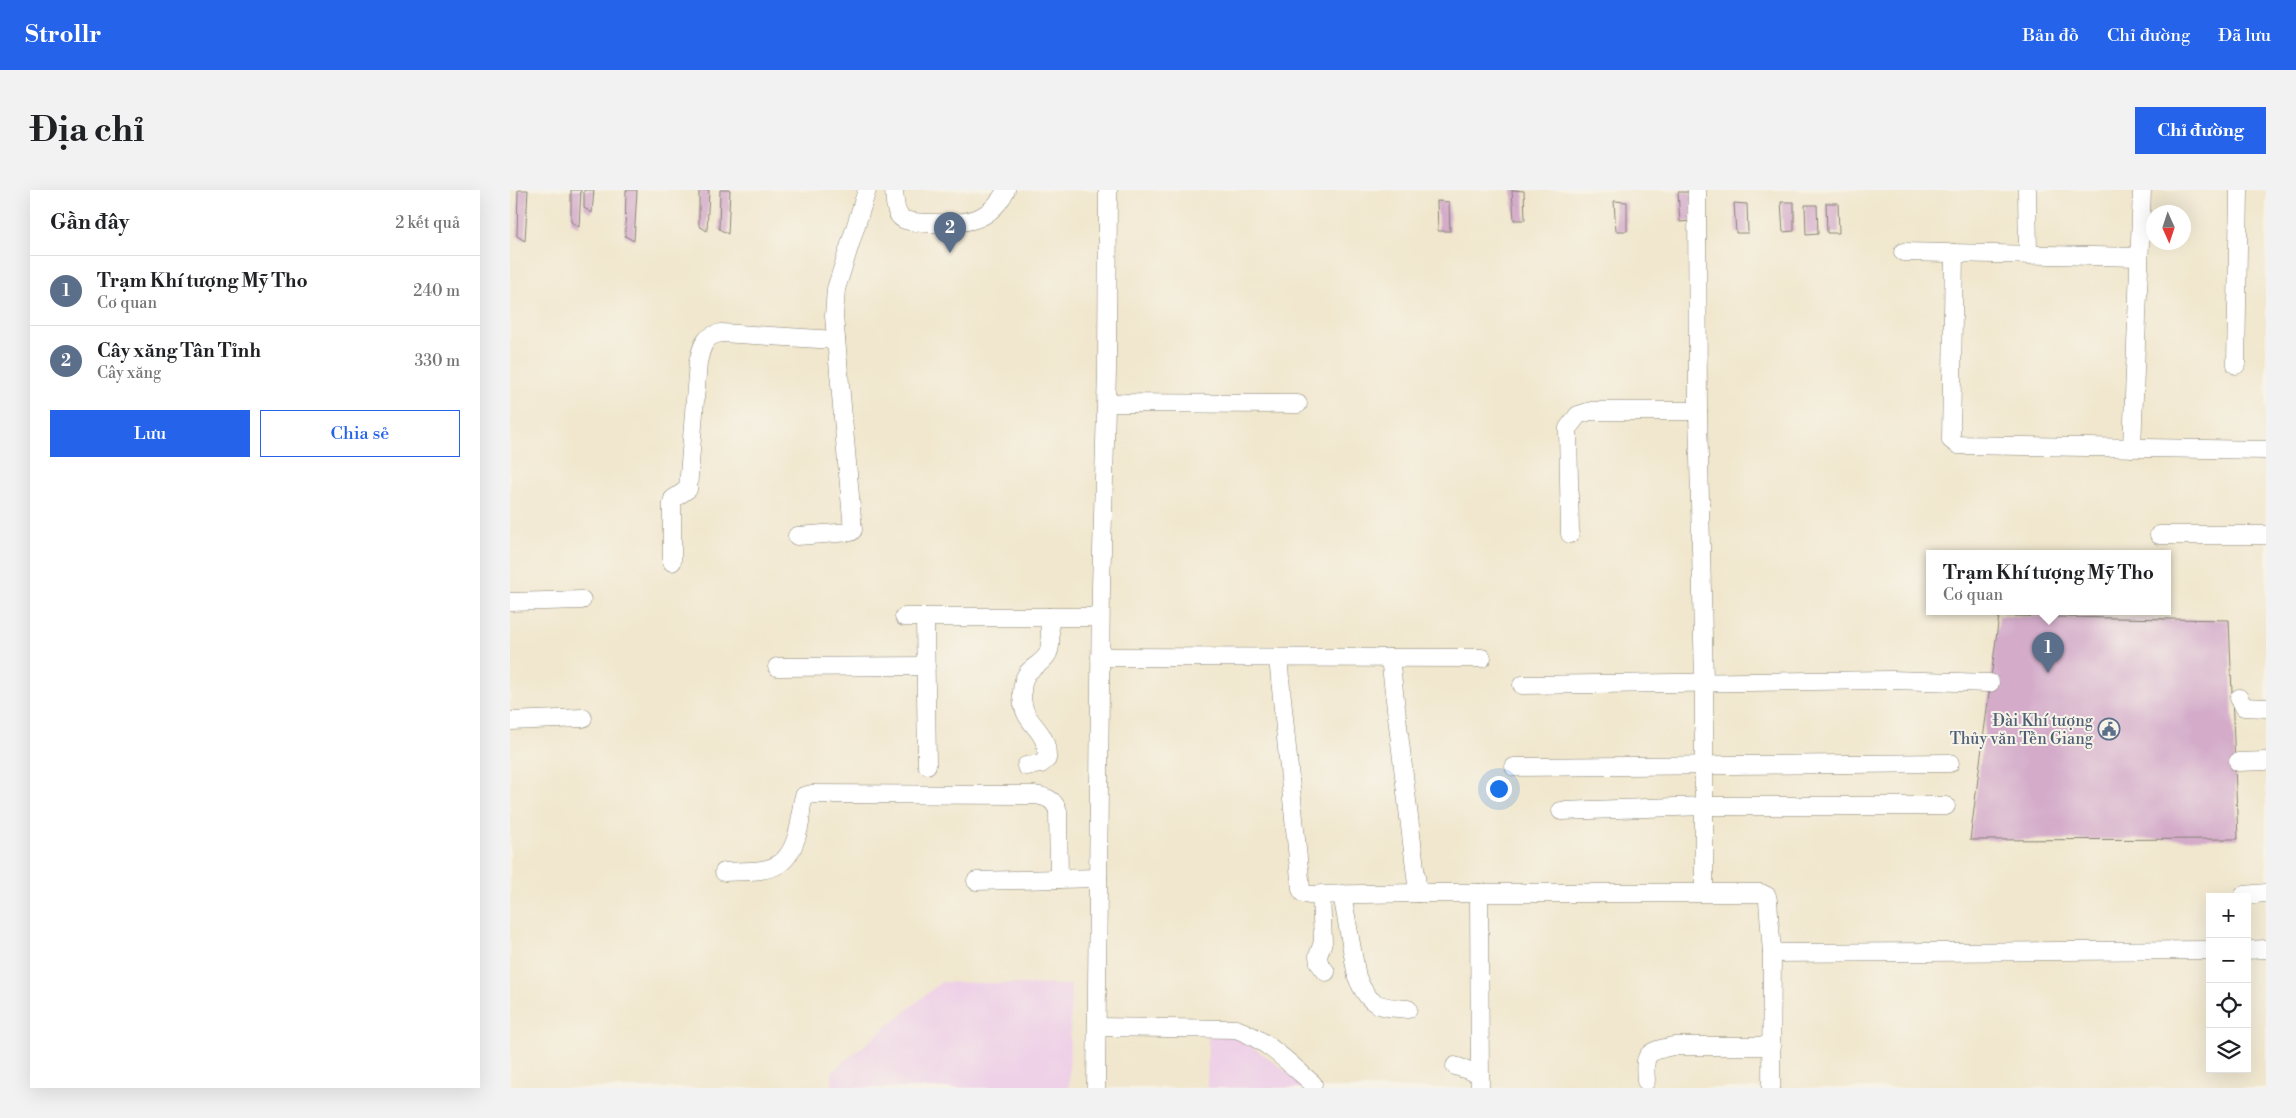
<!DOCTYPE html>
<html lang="vi">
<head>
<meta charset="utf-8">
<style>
	:root { --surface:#fff; --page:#f2f2f2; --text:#202124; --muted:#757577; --line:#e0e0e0; --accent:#2563eb }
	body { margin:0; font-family:"Libre Bodoni",serif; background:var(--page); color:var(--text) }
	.controls { position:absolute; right:15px; bottom:15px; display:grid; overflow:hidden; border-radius:0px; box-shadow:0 5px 20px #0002 }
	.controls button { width:45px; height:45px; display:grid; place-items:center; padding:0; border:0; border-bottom:1px solid var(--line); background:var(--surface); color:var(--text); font:25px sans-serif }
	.compass { position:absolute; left:1636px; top:15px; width:45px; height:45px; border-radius:50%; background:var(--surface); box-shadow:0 5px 20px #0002; rotate:177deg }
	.you { position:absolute; left:988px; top:598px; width:18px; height:18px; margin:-12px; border:4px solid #fff; border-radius:50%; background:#1a73e8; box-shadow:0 0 0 8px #1a73e833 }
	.badge { display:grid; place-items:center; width:32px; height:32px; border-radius:50%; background:var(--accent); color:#fff; font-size:16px; font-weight:700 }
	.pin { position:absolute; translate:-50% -41px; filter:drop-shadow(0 1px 2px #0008) }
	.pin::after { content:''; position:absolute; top:26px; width:18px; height:15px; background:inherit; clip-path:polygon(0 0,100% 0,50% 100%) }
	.popup { position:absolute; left:1416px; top:360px; width:245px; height:65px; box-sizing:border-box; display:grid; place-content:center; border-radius:0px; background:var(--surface); filter:drop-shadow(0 1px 4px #0005); font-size:16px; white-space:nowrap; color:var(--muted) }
	.popup b { font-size:19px; color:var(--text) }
	.popup::after { content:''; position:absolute; left:50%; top:100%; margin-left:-10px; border:10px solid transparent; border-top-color:var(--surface) }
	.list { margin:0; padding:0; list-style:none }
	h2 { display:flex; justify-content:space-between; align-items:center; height:65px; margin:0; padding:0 20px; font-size:21px }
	h2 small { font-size:16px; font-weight:400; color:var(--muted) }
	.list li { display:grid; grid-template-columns:32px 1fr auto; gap:15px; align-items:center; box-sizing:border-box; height:70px; padding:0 20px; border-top:1px solid var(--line) }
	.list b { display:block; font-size:19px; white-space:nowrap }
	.list p { margin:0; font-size:16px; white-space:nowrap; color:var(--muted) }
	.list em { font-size:16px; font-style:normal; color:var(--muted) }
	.actions { display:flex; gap:10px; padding:15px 20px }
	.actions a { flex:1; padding:11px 0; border:1px solid var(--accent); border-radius:0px; text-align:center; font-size:18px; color:var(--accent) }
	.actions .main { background:var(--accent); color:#fff }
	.icon { flex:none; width:28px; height:28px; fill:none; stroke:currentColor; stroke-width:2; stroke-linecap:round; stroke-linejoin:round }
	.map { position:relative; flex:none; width:1756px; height:898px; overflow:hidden; border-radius:0px }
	header { display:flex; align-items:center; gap:30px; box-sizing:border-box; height:70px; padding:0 25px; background:var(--accent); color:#fff }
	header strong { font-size:24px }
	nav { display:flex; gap:28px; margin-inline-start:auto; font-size:18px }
	.intro { display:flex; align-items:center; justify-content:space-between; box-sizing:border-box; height:120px; padding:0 30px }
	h1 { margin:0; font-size:35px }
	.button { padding:12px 22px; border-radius:0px; background:var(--accent); color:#fff; font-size:18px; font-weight:700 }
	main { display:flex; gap:30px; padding:0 30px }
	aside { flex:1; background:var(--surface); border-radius:0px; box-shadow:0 5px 20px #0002 }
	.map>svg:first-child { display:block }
	.built { fill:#eed0e7 }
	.building { fill:#d4acca }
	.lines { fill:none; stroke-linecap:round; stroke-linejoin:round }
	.minor-casing { stroke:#868275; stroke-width:19 }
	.minor { stroke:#fff; stroke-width:18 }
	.labels { text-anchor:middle; stroke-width:4; stroke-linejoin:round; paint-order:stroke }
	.service-label { font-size:16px; fill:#4e5e75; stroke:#f7f3e8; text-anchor:end }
</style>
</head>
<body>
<header>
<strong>Strollr</strong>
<nav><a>Bản đồ</a><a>Chỉ đường</a><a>Đã lưu</a></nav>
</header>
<div class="intro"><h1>Địa chỉ</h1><a class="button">Chỉ đường</a></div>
<main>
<aside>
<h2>Gần đây<small>2 kết quả</small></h2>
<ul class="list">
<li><span class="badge" style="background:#5c6f8a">1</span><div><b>Trạm Khí tượng Mỹ Tho</b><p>Cơ quan</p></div><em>240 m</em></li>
<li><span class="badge" style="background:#5c6f8a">2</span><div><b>Cây xăng Tân Tỉnh</b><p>Cây xăng</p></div><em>330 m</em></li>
</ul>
<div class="actions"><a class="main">Lưu</a><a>Chia sẻ</a></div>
</aside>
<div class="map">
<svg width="1756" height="898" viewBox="0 0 1756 898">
	<rect width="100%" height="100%" fill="#f7f3e8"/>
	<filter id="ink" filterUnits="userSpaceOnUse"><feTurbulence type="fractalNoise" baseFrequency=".02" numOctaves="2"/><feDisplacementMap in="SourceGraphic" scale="10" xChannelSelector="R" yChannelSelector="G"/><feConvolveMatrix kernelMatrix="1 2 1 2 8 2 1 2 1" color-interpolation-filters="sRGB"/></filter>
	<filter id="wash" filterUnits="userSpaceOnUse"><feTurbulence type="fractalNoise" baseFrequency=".0096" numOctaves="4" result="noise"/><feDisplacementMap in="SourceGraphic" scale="20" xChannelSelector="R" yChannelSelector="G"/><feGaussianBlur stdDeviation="1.12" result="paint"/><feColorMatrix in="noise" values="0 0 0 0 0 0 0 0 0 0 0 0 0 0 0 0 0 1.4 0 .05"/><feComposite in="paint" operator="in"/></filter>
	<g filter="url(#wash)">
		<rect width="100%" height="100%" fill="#f1e7ce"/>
		<g class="built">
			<polygon points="431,792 561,795 559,898 323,898 322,882"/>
			<polygon points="698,842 710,842 734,851 800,898 697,898"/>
		</g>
		<g id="blocks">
			<g class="building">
				<polygon points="8,0 18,0 15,51 7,46"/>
				<polygon points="61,0 71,0 69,37 61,32"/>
				<polygon points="74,0 84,0 82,23 74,18"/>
				<polygon points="116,0 127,0 124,51 115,46"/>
				<polygon points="189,0 199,0 197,41 189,36"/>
				<polygon points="210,0 220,0 218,44 209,39"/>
				<polygon points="1002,0 1014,1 1015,30 1004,30"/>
				<polygon points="1168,2 1181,2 1182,31 1170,32"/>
				<polygon points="927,11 939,12 940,41 928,41"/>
				<polygon points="1104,11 1117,12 1117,41 1106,41"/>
				<polygon points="1271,12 1284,12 1284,41 1273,42"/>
				<polygon points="1224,13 1237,14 1238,43 1226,43"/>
				<polygon points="1316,13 1328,13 1329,43 1317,43"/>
				<polygon points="1295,15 1307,15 1308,44 1296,45"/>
				<polygon points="1489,426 1719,430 1728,649 1460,650"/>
			</g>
		</g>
	</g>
	<g filter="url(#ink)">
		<use href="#blocks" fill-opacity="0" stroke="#868275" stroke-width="1"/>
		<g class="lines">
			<g class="minor-casing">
				<g id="minor">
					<path d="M384 0C385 9 384 24 393 29 401 33 415 33 424 33 456 34 480 32 496 0"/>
					<polyline points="1187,0 1188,221 1194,493 1194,702"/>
					<polyline points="1517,0 1518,65"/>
					<polyline points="1393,62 1629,67"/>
					<polyline points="1444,63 1441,250 1448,255 1756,260"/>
					<polyline points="1726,175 1729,0"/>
					<polyline points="597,213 788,214"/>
					<polyline points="1622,258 1632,0"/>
					<polyline points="1060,344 1058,238 1068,225 1081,221 1188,221"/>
					<polyline points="1649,345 1756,345"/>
					<polyline points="287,346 341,342 343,340 324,126 326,99 357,0"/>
					<path d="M162 372V314L163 309 178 299 188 172C192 157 193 146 211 143L326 150"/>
					<polyline points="0,412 72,410"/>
					<polyline points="394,427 590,427"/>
					<polyline points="415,427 417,575"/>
					<polyline points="590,467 972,468"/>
					<polyline points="768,468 791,699 793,703 799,705 908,703 1251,703 1257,706 1258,711 1262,763 1261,898"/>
					<polyline points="880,468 908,703"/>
					<polyline points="267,477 416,476"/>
					<polyline points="1012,495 1381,490 1480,493"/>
					<polyline points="1729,508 1734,517 1756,518"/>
					<polyline points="0,531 73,528"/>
					<polyline points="1728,572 1756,571"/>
					<path d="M516 576 531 574 537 569C538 534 511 538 512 502 513 476 527 480 537 465 543 456 539 438 539 427"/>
					<polyline points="1004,577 1440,573"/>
					<polyline points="1051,621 1194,616 1436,616"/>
					<path d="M214 682C258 680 280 685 290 633 291 624 291 615 294 606L302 604 525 605C536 607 544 609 548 621L549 689"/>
					<polyline points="466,691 588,688"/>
					<polyline points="969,703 970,898"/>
					<polyline points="811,704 813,752 808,766 809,773 816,782"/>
					<path d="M832 704 847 787C859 817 869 817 898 819"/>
					<polyline points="1733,707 1734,705 1756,703"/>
					<polyline points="1737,760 1756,759"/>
					<polyline points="1262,763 1700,760"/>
					<path d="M587 837 726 839C757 850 779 873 803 894"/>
					<polyline points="945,876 970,884"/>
					<path d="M1136 891C1134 864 1135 862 1163 856H1262"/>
					<polyline points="586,898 591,397 597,180 598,0"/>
				</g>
			</g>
			<use href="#minor" class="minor"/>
		</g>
	</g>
	<defs>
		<g id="civic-ring" transform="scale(1.125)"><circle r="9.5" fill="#f7f3e8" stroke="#5c6f8a" stroke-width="1.5"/><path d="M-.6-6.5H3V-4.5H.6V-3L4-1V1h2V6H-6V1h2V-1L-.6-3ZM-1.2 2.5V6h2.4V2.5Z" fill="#5c6f8a"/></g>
	</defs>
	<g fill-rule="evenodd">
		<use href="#civic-ring" x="1599" y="539"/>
	</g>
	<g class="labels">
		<g class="service-label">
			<text x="1583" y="536">Đài Khí tượng<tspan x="1583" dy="18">Thủy văn Tền Giang</tspan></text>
		</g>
	</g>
</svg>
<div class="controls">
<button>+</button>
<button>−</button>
<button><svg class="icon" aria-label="locate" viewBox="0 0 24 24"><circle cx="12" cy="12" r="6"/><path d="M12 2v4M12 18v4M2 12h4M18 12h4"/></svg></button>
<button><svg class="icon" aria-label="layers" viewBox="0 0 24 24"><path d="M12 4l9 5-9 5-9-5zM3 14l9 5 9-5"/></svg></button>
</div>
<svg class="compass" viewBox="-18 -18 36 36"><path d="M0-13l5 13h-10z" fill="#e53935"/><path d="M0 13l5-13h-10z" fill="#757577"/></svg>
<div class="you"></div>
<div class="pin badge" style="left:1538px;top:483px;background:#5c6f8a">1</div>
<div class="popup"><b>Trạm Khí tượng Mỹ Tho</b>Cơ quan</div>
<div class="pin badge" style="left:440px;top:63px;background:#5c6f8a">2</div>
</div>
</main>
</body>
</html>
